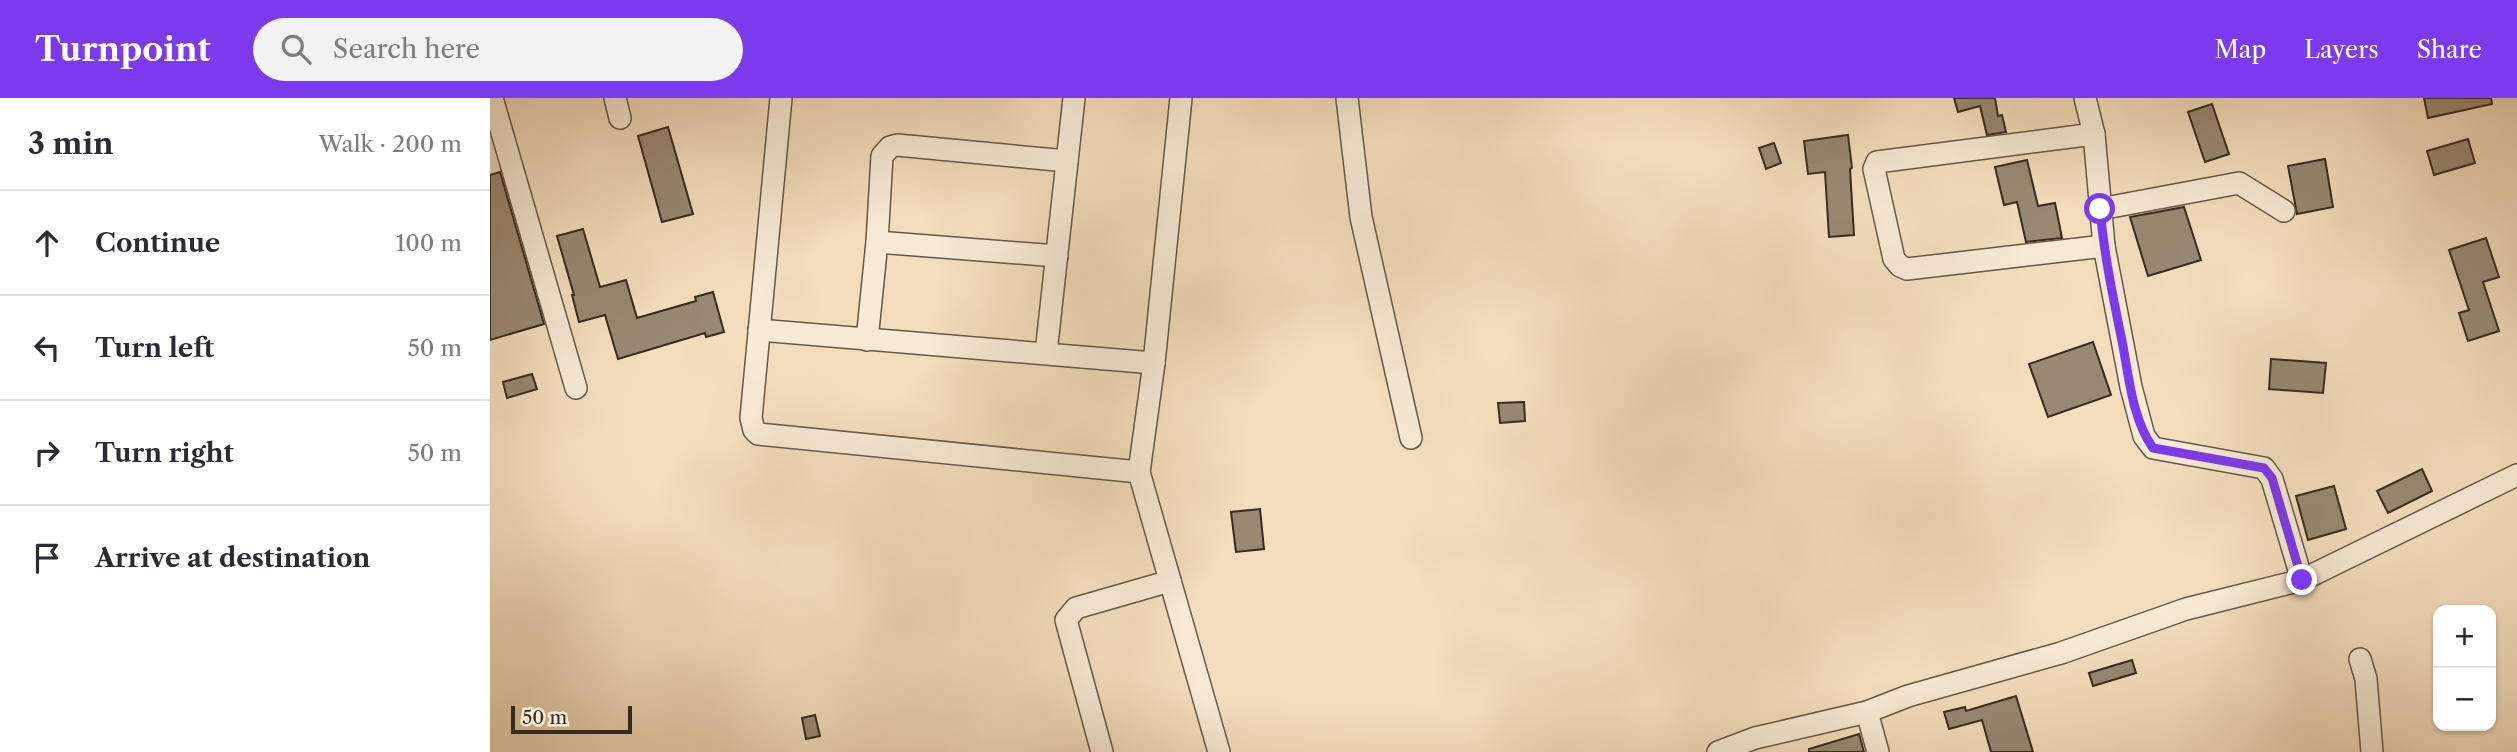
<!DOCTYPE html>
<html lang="en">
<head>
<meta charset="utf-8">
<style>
	:root { --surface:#fff; --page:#f2f2f3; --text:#2b2b33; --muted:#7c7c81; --line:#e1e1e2; --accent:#7c3aed }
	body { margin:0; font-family:"Libre Caslon Text",serif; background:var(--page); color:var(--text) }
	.controls { position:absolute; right:21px; bottom:21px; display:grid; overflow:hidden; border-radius:14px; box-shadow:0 2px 5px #0004 }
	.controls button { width:63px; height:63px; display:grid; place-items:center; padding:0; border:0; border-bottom:2px solid var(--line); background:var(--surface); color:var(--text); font:35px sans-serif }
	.scale { position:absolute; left:21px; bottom:18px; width:121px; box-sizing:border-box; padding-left:7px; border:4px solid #372b20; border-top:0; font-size:19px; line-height:24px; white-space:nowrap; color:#372b20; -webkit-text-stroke:5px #f7e9d4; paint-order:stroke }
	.stop { position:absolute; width:21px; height:21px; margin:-16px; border:5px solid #7c3aed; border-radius:50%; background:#fff }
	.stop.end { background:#7c3aed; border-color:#fff; box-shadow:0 2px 7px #0008 }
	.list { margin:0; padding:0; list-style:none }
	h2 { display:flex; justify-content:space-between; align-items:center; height:91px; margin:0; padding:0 28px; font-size:30px }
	h2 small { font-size:23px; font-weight:400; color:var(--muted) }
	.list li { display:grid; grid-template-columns:46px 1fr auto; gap:21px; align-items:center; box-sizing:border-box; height:105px; padding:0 28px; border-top:2px solid var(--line) }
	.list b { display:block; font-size:26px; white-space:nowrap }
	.list em { font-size:23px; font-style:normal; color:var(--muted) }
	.icon { flex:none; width:38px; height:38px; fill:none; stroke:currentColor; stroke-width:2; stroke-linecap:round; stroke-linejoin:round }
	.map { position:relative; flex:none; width:2027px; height:654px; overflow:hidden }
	header { display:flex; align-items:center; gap:42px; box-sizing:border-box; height:98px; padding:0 35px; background:var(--accent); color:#fff }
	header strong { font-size:33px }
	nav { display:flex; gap:38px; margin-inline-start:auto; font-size:24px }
	.search { width:490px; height:63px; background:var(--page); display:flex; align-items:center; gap:18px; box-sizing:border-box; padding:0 24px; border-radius:38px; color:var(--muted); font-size:26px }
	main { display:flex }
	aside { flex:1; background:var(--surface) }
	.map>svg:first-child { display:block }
	.building { fill:#998872; stroke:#372b20; stroke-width:2 }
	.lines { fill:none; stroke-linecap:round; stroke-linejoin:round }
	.minor-casing { stroke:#665847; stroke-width:24 }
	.minor { stroke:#f7e9d4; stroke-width:21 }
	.route { stroke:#7c3aed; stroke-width:9 }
</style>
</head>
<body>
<header>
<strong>Turnpoint</strong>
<div class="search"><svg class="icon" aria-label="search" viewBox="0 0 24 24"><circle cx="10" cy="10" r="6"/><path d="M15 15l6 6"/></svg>Search here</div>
<nav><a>Map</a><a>Layers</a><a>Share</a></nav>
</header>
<main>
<aside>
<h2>3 min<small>Walk · 200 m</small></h2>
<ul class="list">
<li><svg class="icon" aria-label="ahead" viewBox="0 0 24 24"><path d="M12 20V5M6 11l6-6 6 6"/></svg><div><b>Continue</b></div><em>100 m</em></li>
<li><svg class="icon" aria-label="left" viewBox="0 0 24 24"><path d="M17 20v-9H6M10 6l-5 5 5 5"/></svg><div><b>Turn left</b></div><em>50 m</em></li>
<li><svg class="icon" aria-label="right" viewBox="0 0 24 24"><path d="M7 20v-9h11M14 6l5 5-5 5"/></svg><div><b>Turn right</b></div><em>50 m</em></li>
<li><svg class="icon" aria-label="arrive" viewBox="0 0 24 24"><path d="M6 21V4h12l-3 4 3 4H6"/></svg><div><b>Arrive at destination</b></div></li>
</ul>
</aside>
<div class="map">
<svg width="2027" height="654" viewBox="0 0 2027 654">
	<rect width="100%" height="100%" fill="#f3ddbd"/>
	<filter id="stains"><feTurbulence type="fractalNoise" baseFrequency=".00286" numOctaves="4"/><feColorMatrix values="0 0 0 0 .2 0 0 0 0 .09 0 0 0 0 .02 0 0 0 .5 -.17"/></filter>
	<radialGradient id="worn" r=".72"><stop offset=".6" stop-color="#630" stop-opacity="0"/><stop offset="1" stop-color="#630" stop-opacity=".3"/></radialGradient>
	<g class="building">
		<polygon points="1464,0 1505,0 1508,18 1512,17 1516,34 1497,37 1490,8 1468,14"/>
		<polygon points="1934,0 2001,0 2002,6 1938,20"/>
		<polygon points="1722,6 1739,56 1715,64 1698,14"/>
		<polygon points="178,29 203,116 172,124 148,38"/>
		<polygon points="1358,37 1362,70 1360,71 1364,137 1339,139 1335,74 1318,76 1314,43"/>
		<polygon points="1978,41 1985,65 1944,77 1937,53"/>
		<polygon points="1284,45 1291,65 1276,71 1269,50"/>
		<polygon points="1835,61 1843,109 1807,116 1798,68"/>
		<polygon points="1537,62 1548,108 1565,105 1572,140 1536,144 1527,104 1514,107 1505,69"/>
		<polygon points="10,74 54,226 0,242 0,77"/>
		<polygon points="1694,109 1711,162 1658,178 1640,119"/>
		<polygon points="93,131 110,189 136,182 147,220 206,203 205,199 223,194 234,234 216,239 215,235 128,261 115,217 89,224 82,197 84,197 67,138"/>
		<polygon points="1996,140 2009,179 1993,184 2009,233 1978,243 1969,215 1979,212 1959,152"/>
		<polygon points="1603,244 1621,297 1558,319 1539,266"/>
		<polygon points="1781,261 1836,265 1833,295 1779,291"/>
		<polygon points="42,276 47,291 17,300 13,284"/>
		<polygon points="1034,304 1035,323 1010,325 1008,305"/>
		<polygon points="1932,371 1942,393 1898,415 1887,393"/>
		<polygon points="1844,388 1856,431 1818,442 1806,398"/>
		<polygon points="770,411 774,451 746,454 741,414"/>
		<polygon points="1642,562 1646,575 1603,588 1599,575"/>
		<polygon points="1526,598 1543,654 1501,654 1492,622 1459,631 1454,614 1475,609 1476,613"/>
		<polygon points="325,617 330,638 316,641 312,620"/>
		<polygon points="1369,636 1374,654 1319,654 1319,651"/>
	</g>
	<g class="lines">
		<g class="minor-casing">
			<g id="minor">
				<polyline points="2,0 86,290"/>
				<polyline points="125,0 130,20"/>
				<polyline points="291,0 261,320 264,332 268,336 649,374"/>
				<polyline points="691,0 664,265 649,374 729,654"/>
				<polyline points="857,0 871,119 921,340"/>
				<polyline points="1595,0 1604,36 1614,148 1641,289 1654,338 1663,350 1774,370 1782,381 1812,482"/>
				<polyline points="1604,36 1387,64 1384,71 1404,161 1410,168 1417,171 1614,148"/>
				<polyline points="1610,111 1749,85 1794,113"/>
				<polyline points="387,144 567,158"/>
				<polyline points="269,232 664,265"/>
				<polyline points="377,242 387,144 392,58 400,49 407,47 577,63"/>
				<polyline points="556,255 584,0"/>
				<polyline points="1870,561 1876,581 1882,654"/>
				<polyline points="1377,614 1388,654"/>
				<polyline points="612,654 576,522 586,510 680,483"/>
				<polyline points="1228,654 1265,640 1377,614 1418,598 1571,555 1696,511 1812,482 2027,377"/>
			</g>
		</g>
		<use href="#minor" class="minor"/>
	</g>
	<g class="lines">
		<path class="route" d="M1610 111C1614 156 1623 199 1632 243 1639 278 1642 321 1663 350L1774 370 1782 380 1812 482"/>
	</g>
	<rect width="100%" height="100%" filter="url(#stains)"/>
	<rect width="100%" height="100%" fill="url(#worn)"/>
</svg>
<div class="controls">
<button>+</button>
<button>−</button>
</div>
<div class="scale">50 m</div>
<div class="stop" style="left:1610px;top:111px"></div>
<div class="stop end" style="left:1812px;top:482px"></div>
</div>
</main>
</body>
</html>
